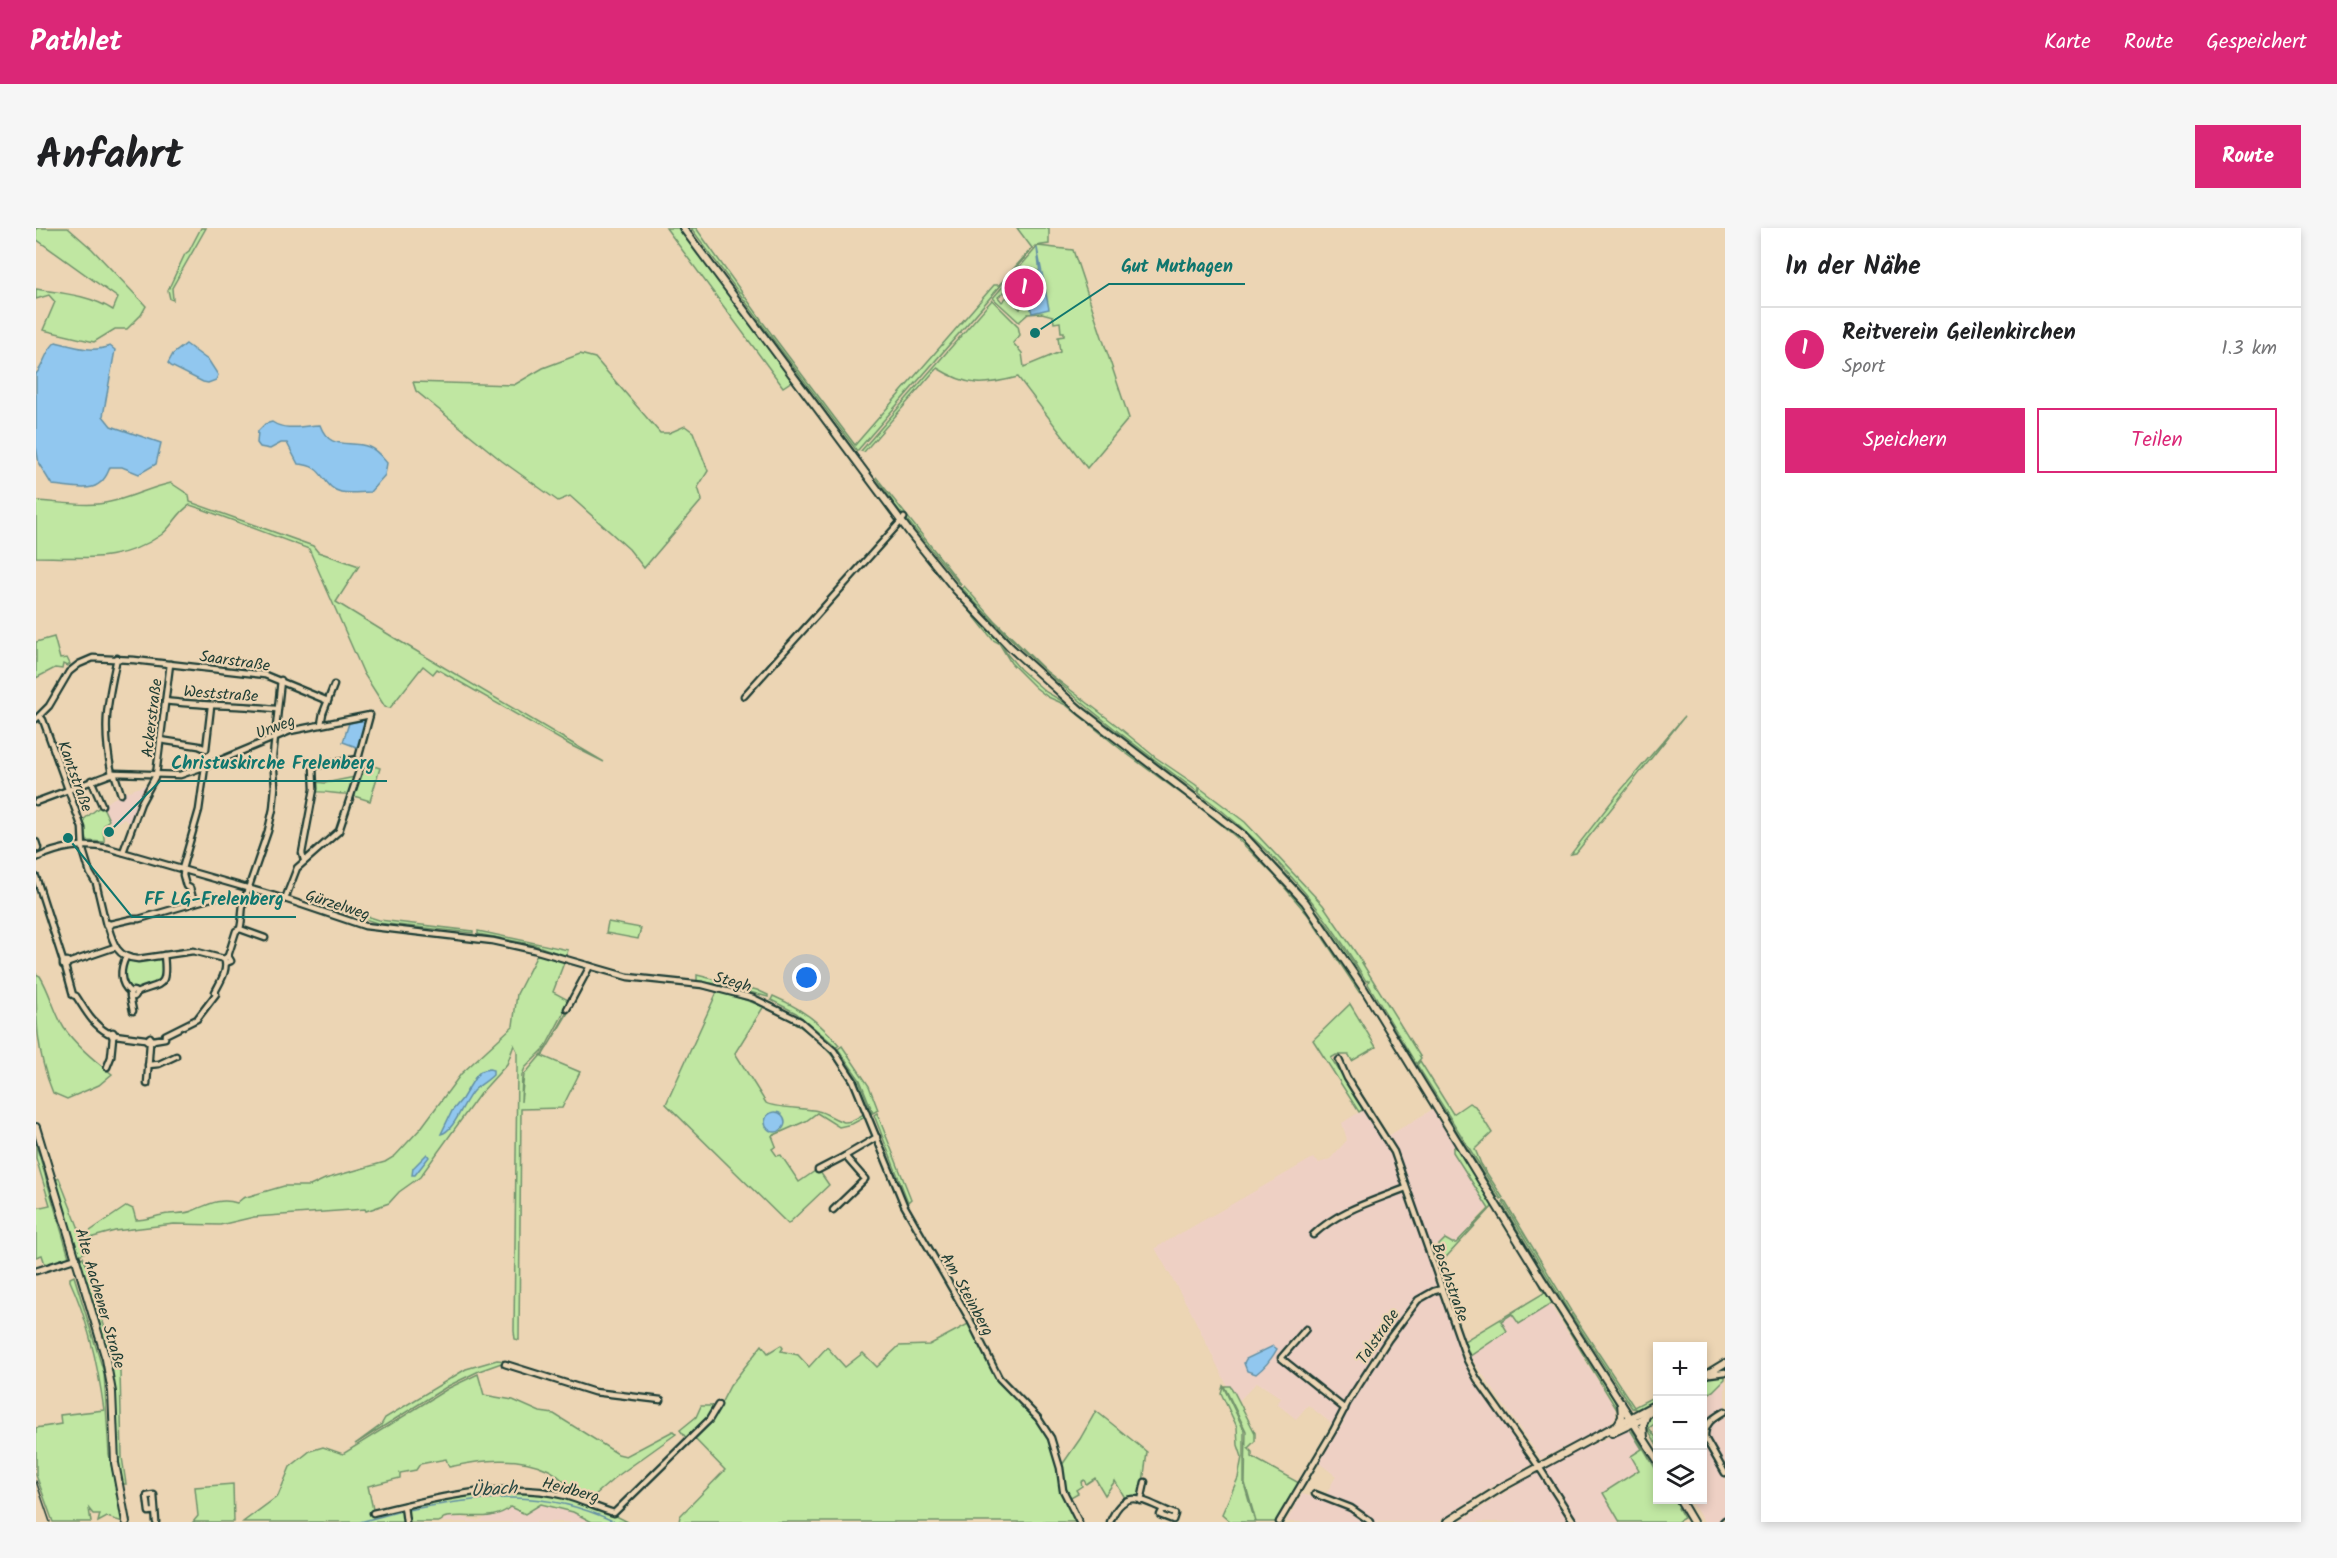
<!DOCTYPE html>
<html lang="de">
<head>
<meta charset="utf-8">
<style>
	:root { --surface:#fff; --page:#f6f6f6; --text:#202124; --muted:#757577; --line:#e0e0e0; --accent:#db2777 }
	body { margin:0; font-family:Kalam,sans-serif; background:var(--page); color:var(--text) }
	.controls { position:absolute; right:18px; bottom:18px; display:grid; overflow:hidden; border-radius:0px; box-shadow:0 3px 9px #0003 }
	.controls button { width:54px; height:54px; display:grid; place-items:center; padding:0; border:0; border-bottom:2px solid var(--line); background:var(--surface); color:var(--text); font:30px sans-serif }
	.you { position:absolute; left:771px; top:750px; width:21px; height:21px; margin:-15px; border:4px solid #fff; border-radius:50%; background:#1a73e8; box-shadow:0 0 0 9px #1a73e833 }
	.badge { display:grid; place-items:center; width:39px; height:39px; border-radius:50%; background:var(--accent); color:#fff; font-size:20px; font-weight:700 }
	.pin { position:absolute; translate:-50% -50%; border:3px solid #fff; box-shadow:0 2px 6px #0006 }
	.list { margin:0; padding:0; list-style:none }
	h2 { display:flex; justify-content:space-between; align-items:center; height:78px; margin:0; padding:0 24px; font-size:26px }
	h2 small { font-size:20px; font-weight:400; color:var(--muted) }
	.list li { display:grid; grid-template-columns:39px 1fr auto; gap:18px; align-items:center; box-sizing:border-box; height:84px; padding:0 24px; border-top:2px solid var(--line) }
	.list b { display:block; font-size:22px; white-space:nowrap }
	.list p { margin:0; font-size:20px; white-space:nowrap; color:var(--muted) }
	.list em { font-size:20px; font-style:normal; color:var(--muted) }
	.actions { display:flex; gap:12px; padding:18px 24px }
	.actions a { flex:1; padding:14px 0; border:2px solid var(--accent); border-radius:0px; text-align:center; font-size:21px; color:var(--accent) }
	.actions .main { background:var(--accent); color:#fff }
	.icon { flex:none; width:33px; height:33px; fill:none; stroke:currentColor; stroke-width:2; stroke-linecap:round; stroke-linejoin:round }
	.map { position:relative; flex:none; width:1689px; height:1294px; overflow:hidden; border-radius:0px }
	header { display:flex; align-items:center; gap:36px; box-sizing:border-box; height:84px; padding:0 30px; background:var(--accent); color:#fff }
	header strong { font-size:28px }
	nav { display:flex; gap:33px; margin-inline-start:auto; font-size:21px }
	.intro { display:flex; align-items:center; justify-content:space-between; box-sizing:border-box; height:144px; padding:0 36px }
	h1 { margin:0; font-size:42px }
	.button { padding:15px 27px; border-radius:0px; background:var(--accent); color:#fff; font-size:21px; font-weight:700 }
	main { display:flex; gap:36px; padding:0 36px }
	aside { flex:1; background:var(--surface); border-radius:0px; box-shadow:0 3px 9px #0003 }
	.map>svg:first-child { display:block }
	.built { fill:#eed0c4 }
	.green { fill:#c0e7a2; stroke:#70926b; stroke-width:1.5; fill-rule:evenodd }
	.water { fill:#91c7ef; stroke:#6390a4; stroke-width:1.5 }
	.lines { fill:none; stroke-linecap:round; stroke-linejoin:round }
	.stream { stroke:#6390a4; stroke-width:1.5 }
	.minor-casing { stroke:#1f3d34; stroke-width:9 }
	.major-casing { stroke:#1f3d34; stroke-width:10 }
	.minor { stroke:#ecd5b4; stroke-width:4.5 }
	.major { stroke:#ecd5b4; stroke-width:6 }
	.rail { stroke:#1f3d34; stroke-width:1.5 }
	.labels { text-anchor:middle; stroke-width:4.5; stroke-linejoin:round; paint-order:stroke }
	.street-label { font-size:16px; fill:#1f3d34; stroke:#ecd5b4 }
	.water-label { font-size:18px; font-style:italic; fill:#2a4b47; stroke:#ecd5b4 }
	.leader { fill:none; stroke:#0f766e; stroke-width:2 }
	.callout-dot { fill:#0f766e; stroke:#ecd5b4; stroke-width:2 }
	.callout-label { font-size:18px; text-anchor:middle; font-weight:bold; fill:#0f766e; stroke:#ecd5b4; stroke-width:4.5; stroke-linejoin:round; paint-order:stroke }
</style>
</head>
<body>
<header>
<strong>Pathlet</strong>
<nav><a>Karte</a><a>Route</a><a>Gespeichert</a></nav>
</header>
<div class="intro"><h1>Anfahrt</h1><a class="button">Route</a></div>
<main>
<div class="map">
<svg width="1689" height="1294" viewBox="0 0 1689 1294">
	<rect width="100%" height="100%" fill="#ecd5b4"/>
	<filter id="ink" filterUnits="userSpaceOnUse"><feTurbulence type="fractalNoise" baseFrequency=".0167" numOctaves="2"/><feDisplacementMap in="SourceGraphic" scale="12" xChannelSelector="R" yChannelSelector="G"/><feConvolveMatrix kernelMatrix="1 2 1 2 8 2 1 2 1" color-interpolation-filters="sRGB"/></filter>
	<g filter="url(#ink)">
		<g class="built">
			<polygon points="110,557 94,596 88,591 76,597 71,589 67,590 61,580 87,565"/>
			<polygon points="1328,881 1347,911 1397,881 1455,976 1417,1018 1412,1010 1389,1024 1425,1128 1440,1155 1495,1234 1495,1237 1454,1260 1402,1294 1250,1294 1266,1266 1287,1272 1300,1248 1283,1235 1308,1193 1301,1188 1296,1196 1272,1177 1260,1191 1241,1176 1245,1170 1221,1154 1200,1176 1155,1084 1119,1020 1277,930 1283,935 1294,931 1311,912 1306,895"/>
			<polygon points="1514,1076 1579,1180 1580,1188 1573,1197 1505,1231 1434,1128 1470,1103 1464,1093 1476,1086 1483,1095"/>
			<polygon points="1689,1149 1689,1294 1668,1294 1654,1272 1666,1272 1667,1169"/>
			<polygon points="1592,1201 1594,1202 1614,1235 1567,1265 1584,1294 1423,1294 1497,1247 1548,1220"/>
			<polygon points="504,1276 537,1284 556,1294 405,1294 411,1289 430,1290 442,1293 474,1279"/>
		</g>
		<g class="green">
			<path d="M0 0H32L56 21 110 78 105 87 91 101H79L58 114 7 102 19 74 13 67 0 71V61C26 65 54 67 77 82L82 70 0 11Z"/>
			<polygon points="165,0 170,0 136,60 137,72 134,71 132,62 149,26 153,23"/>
			<polygon points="630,0 644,0 756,153 747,159"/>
			<polygon points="655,0 660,0 725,91 723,92"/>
			<polygon points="981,0 1013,0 1013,16 999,18 821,223 724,94 725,92 819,217 958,57 963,57 996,20"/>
			<path d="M1002 18 1037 22 1093 190 1051 240 982 149C947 158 932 159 901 140L828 224 825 223 956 72 982 98 984 107 977 115 986 125 988 139 1024 124 1022 109 1028 108V104H1025L1024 94 1018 95 1017 88 1006 85 992 86 983 94 957 70ZM991 39 1002 43 984 81 971 69 966 74 962 69 968 64 976 71V65H978Z"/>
			<polygon points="725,98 820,225 723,99"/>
			<polygon points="544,126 559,130 624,205 633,205 649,198 657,204 672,243 662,259 666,272 608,340 593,321 534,268 522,273 466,233 380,163 377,154 478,157 507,140"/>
			<polygon points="840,249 925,356 924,357 858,276"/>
			<path d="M135 255 153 267 154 274 277 318 282 324 323 338 300 374 365 414 568 534 534 517 401 441 397 446 387 438 354 480 349 479 328 446 273 321 166 281 154 277C142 284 136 299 125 307 83 336 48 329 0 329V273C20 274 42 278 62 276 87 274 111 260 135 255Z"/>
			<path d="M928 358 959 393 1010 443 1079 496 1119 529 1160 557 1163 560 1162 564C1075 500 998 440 926 360Z"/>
			<path d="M925 361 987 426 1030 465 1160 565C1140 557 1121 538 1104 525 1040 476 981 424 926 365Z"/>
			<polygon points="921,367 963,411 971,426 984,441 1010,464 1035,478 1201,605 1242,646 1241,650 1200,609 1166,581 1087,523 1030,477 1012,469 1000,460 975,435 963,415 957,412"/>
			<polygon points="18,409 24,431 31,430 34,436 31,438 27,436 26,441 19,440 0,450 0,414"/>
			<polygon points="1648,489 1540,625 1535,626 1580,568"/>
			<polygon points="328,535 344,540 334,573 318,568"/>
			<path d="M319 549 313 566C302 567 291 563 280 564V554L289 555Z"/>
			<path d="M1164 560 1209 594 1287 677 1320 725 1385 830 1380 836 1332 756 1333 752 1330 753C1288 680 1231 615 1163 565Z"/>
			<polygon points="1163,567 1205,600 1247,643 1246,644 1208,606 1162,568"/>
			<path d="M66 577 73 592C63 599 69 605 68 614L51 613 47 592Z"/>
			<path d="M1249 645C1278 678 1307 714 1328 753L1327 754 1282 687 1247 646Z"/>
			<polygon points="1245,652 1266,674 1326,762 1323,764 1272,687 1243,653"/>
			<polygon points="290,675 343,692 437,703 437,705 341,695 290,678"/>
			<polygon points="572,694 605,700 602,711 570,705"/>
			<polygon points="442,703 532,722 530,728 499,717 442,706"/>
			<polygon points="441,707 498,717 521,726 442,709"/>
			<path d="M502 725 529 732 517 764 534 773 509 820 489 840 486 847 485 874 488 847 511 820 532 782 533 783 506 828 544 844 526 880 485 881 483 1112 479 1111 478 1103 481 840V823L478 817 471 836 443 867 384 949 363 964 353 975 330 983 329 981 218 989 184 997 138 996 79 1003 50 1011 47 1014 48 1025 42 1027C36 1002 26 978 18 953L23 950 45 1006 51 1005 91 978 97 981 100 992C112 992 121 987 133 986 140 985 149 986 156 983 171 977 184 969 201 975L207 970 248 958H274L289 951 349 934 359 928 385 900 425 846 477 798 481 766Z"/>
			<polygon points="128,730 129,744 125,754 102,762 92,759 87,744 90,731 99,734"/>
			<path d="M0 746 4 748C14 764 18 784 28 800 40 817 60 834 76 846L63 857 31 871 17 865C0 824 0 791 0 746Z"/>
			<polygon points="661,747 721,762 732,767 732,769 688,757 661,753"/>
			<path d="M626 754C650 755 671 760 694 767 750 784 792 805 820 859 824 868 829 878 831 888L816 896 803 899 781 885 770 893 736 908 740 918 736 921 741 928 745 927 763 954 782 941 793 957 752 996 630 876 681 764 654 757ZM728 778C781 803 807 832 830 885 823 888 815 895 808 894 799 892 791 885 782 883 770 880 737 880 730 875L699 825Z"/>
			<path d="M737 768C763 779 786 796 803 817L801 819 760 785 735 772Z"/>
			<polygon points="1314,776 1340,819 1316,833 1313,827 1300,827 1295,830 1328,881 1323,884 1277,812"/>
			<polygon points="806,818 833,858 842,882 837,885 824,852 802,821"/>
			<polygon points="801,822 823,852 836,885 834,886 816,846 800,823"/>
			<polygon points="1384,833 1417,886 1433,875 1439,878 1456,905 1439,921 1445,936 1467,970 1465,971 1381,837"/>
			<polygon points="1396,863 1462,970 1430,922"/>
			<polygon points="841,885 875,971 872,974 838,887"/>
			<polygon points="0,916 33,1029 9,1036 6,1027 0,1029 0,980 14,977 0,930"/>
			<polygon points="1421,917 1457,976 1456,979 1401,1039 1396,1024 1409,1011 1416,1015 1420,1015 1453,981 1417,924 1417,920"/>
			<polygon points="1468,972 1535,1083 1533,1084 1467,974"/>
			<polygon points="1466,976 1530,1082 1507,1049"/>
			<polygon points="1460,983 1463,984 1550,1122 1578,1171 1583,1185 1516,1075 1483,1096 1476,1086 1465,1093 1471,1103 1434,1128 1428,1113 1508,1065 1502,1052"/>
			<polygon points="47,1029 63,1069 67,1094 84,1143 86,1229 90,1256 85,1256 80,1228 79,1181 59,1086 43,1031"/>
			<path d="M38 1048 68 1145 73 1226 87 1294 71 1289 62 1294 64 1286H57L53 1281 55 1294H17L0 1247V1200L25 1196 24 1187 68 1182C62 1138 53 1094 34 1053V1050Z"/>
			<polygon points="1536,1085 1598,1179 1621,1167 1621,1171 1601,1181 1596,1180 1535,1087"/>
			<polygon points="934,1095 962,1152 972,1164 994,1184 1010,1205 1023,1243 1025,1262 1042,1294 643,1294 644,1288 689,1242 657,1209 680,1185 694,1158 726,1117 732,1125 745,1117 747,1120 745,1123 762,1127 773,1139 791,1119 809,1139 827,1125 841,1139 863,1118 893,1117"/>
			<polygon points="461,1132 471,1133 443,1143 412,1158 319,1216 345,1197 349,1190 430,1141"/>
			<polygon points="1683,1145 1689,1146 1689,1151 1677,1163 1667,1169 1667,1152"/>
			<path d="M442 1146 448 1167 477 1172 504 1184 518 1186 582 1226 590 1228 637 1203 640 1206 580 1249 552 1273 537 1267V1263C530 1256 522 1246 513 1242 483 1227 445 1232 413 1239L410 1231 384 1236 380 1242 364 1245V1250L332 1258 338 1286 366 1279 368 1294H207L242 1268 254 1239 274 1223 287 1219 307 1226 413 1160Z"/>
			<polygon points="1187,1158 1208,1202 1208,1256 1219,1294 1195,1294 1186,1286 1202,1250 1206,1229 1202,1217 1201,1199 1185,1165"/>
			<polygon points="1188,1158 1194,1158 1198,1164 1219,1205 1219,1213 1212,1220 1216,1224 1216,1229 1263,1255 1240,1294 1220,1294 1209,1255 1210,1203"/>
			<polygon points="665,1178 676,1178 678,1183 651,1211 644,1202 660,1189"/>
			<polygon points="1621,1180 1621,1194 1613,1200 1621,1211 1621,1217 1609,1196 1611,1189"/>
			<polygon points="1060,1183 1111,1224 1105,1270 1098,1268 1089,1270 1079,1253 1069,1267 1059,1250 1050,1256 1048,1252 1045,1254 1046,1258 1040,1262 1042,1265 1033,1270 1028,1255 1026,1237 1044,1211"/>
			<polygon points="1595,1203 1597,1203 1621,1243 1622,1272 1639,1272 1644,1279 1642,1280 1648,1290 1641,1294 1584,1294 1567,1265 1603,1242 1595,1228 1606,1221"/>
			<polygon points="197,1256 198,1294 157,1294 162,1288 159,1259"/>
			<path d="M486 1263C523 1268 559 1276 592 1294H556L537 1284 505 1276 489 1286 474 1279C458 1294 434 1286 411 1289 402 1291 411 1291 402 1294 394 1294 382 1294 373 1294L370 1278 423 1268Z"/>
		</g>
		<g class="water">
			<path d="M1001 20 1013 81 996 85C991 71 999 65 1005 55Z"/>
			<path d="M20 114C39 119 56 125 74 118L79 122 67 188 75 198 125 215 120 236 103 246 86 239H74C64 269 42 259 16 257L3 236 0 218V146C9 136 9 122 20 114Z"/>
			<polygon points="150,116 173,133 182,147 180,152 172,155 167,154 135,138 132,135 137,126"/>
			<path d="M236 194C251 204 268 197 284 197 294 224 313 211 333 219 341 222 346 229 351 235L349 247 334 264C325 264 313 266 305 264 285 259 290 237 262 236L251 215H245L234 221 224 219 221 215 222 203 229 196Z"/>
			<polygon points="328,492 330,496 323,520 307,514 313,495"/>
			<path d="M453 841 457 842V847C451 853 444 857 438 862 427 873 419 903 405 906L416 883 426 871 440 848 445 843Z"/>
			<circle cx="739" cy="894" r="10"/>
			<polygon points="391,926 393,929 379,947 376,947 377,940"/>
			<path d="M1237 1118 1241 1121C1236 1130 1228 1140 1220 1146L1211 1143 1208 1135 1210 1131Z"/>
		</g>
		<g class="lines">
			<g class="stream">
				<path d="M371 1282C448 1269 505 1259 579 1294"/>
				<polyline points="324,1294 365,1283"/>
			</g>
			<g class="minor-casing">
				<g id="minor">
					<polyline points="708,468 868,290"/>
					<path d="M129 473C166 478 203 477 240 481"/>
					<polyline points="4,488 7,492 46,600 47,622 54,645 60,655 70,697 74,697 72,695 70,696"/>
					<polyline points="0,491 13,478 33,444 43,436 57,430 98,432 229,447 292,473"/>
					<polyline points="285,496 287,485 298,457"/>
					<polyline points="124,512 163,518 170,521 175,478"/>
					<polyline points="78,545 85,566"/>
					<path d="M76 546C66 500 71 475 81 430"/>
					<polyline points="55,552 66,577"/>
					<polyline points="0,574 78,545 144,547 173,537 254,503 334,487 322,531 325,536 324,540 303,603 261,640 249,671"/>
					<polyline points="0,614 2,620"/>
					<polyline points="87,624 105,575 120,547 134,436"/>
					<path d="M0 630C24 619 46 615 72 620L249 671 329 698 457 713 498 722 592 749 667 757 717 770 764 793 798 823 817 852 868 977 934 1092 963 1150 1002 1190 1015 1210 1024 1240 1027 1262 1043 1294"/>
					<polyline points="268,632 266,625 278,561 277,538 322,531"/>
					<polyline points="146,641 163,582 169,539"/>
					<polyline points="148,642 147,647 150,658 154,660 158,674"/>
					<polyline points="0,649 27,733 31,733 31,737 27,737 27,733"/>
					<polyline points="74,696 96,691 103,691 179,669"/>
					<path d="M72 698C77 715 81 730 102 731L157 723 188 731"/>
					<polyline points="204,701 229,710"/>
					<path d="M192 728 200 703 204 701C207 690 205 683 208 673L232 603 237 581 239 559 237 528 245 452"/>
					<path d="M90 729C84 741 83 755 94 764"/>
					<polyline points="32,735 79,719"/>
					<path d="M29 738 37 767 40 768C50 783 56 796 72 805L77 804 79 807 77 809 75 806"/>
					<circle cx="97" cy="766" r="3"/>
					<path d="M100 765C125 754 132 762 128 727"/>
					<polyline points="94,768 97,783"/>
					<polyline points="531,781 554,738"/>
					<polyline points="79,807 109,811 114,815 117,813 114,809 111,812"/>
					<path d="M117 812 129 810V807L161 791 180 766 179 764C184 754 193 741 188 731L192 728 195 733 190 735"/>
					<polyline points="1303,832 1311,850 1358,924 1431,1132 1441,1151 1503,1239 1538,1294"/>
					<polyline points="112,837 123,836 140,828"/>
					<polyline points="71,839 75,829 77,809"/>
					<polyline points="111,856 114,815"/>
					<polyline points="782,942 809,928"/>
					<polyline points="797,982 829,951 809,928 841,909"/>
					<path d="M1277 1007C1303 982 1338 973 1370 960"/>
					<polyline points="0,1043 41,1030"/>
					<polyline points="1270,1101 1245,1130 1309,1181"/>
					<polyline points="469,1136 558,1164 625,1172"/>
					<polyline points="1674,1146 1689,1144"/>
					<path d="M1689 1183C1677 1190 1668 1195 1669 1210L1689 1245"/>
					<polyline points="1279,1266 1315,1280 1335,1294"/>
					<polyline points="1105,1273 1109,1254"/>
					<polyline points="368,1278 370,1294"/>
					<polyline points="119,1283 113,1284 111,1268 118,1267 120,1294"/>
					<path d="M337 1285C398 1270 467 1252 530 1268 546 1273 562 1280 578 1285L673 1192 682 1177"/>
					<path d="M1074 1294C1090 1255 1109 1275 1139 1286L1137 1292 1124 1287 1127 1281"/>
					<polyline points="1243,1294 1297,1203 1312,1174 1352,1112 1382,1072 1398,1063 1406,1061"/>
					<polyline points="1687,1294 1689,1292"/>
				</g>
			</g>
			<g class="major-casing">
				<g id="major">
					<polyline points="647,0 874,305 920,362 974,419 1045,483 1208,608 1269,674 1328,761 1505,1050 1622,1233"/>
					<polyline points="0,899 70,1131 76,1164 79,1235 90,1294"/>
					<polyline points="1666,1149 1689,1135"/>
					<polyline points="1582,1196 1586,1189 1585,1174"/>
					<polyline points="1576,1205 1604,1192 1621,1179"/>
					<polyline points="1608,1210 1607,1197 1610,1188"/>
					<polyline points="1644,1272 1657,1294"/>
					<polyline points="1411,1294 1468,1258 1622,1175"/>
				</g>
			</g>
			<use href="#minor" class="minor"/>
			<use href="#major" class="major"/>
			<polyline class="rail" points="0,1253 14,1294"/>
		</g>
	</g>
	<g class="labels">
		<g class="street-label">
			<text transform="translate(199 432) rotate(8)" y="6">Saarstraße</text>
			<text transform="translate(185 465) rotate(4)" y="6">Weststraße</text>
			<text transform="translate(115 490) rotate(-83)" y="6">Ackerstraße</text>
			<text transform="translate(239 498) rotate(-21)" y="6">Urweg</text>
			<text transform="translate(40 548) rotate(70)" y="6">Kantstraße</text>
			<text transform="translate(302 676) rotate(18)" y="6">Gürzelweg</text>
			<text transform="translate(697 753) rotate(16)" y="6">Stegh</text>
			<text transform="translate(1415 1054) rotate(71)" y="6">Boschstraße</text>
			<text transform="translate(932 1066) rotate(61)" y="6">Am Steinberg</text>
			<text transform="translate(65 1070) rotate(74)" y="6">Alte Aachener Straße</text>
			<text transform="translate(1341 1108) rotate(-56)" y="6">Talstraße</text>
			<text transform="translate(535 1261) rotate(15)" y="6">Heidberg</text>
		</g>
		<g class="water-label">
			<text transform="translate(458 1261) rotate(-4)" y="6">Übach</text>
		</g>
	</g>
	<path class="leader" d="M999 105L1073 56H1209M73 604L124 553H351M32 610L96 689H260"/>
	<g class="callout-dot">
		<circle cx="999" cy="105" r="6"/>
		<circle cx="73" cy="604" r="6"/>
		<circle cx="32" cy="610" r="6"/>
	</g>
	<g class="callout-label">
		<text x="1141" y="44">Gut Muthagen</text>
		<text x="237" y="541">Christuskirche Frelenberg</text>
		<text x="178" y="677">FF LG-Frelenberg</text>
	</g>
</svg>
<div class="controls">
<button>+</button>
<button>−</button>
<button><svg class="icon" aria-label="layers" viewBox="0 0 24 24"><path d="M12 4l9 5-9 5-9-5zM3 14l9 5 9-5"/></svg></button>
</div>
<div class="you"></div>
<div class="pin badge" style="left:988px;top:60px">1</div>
</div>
<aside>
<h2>In der Nähe<small></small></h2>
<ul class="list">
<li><span class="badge">1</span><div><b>Reitverein Geilenkirchen</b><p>Sport</p></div><em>1.3 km</em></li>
</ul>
<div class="actions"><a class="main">Speichern</a><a>Teilen</a></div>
</aside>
</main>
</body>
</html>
